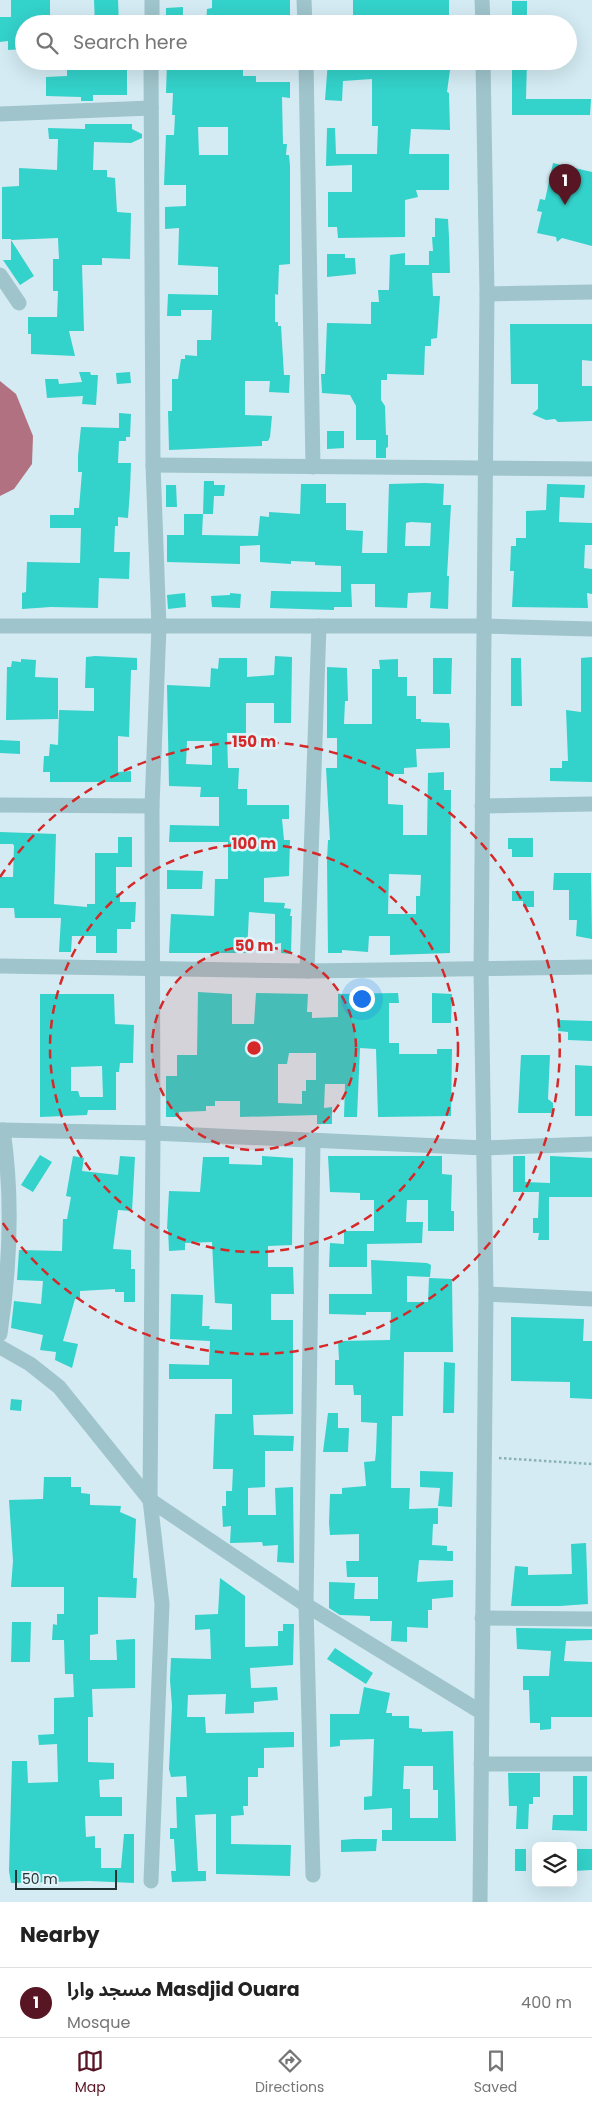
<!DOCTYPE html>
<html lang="en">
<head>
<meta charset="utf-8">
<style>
	:root { --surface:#fff; --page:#f2f2f2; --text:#222; --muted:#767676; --line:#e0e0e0; --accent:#581625 }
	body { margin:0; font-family:Poppins,"Noto Sans Arabic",sans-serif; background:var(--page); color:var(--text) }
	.controls { position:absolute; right:15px; bottom:15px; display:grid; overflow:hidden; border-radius:8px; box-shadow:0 5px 20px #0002 }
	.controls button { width:45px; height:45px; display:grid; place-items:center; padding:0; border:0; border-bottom:1px solid var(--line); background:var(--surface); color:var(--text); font:25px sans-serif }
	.scale { position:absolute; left:15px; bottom:12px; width:102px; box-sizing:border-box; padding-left:5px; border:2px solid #243434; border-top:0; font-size:14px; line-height:18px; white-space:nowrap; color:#243434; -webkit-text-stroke:4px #e0f4fa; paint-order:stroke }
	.you { position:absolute; left:361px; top:998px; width:18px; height:18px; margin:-12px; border:4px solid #fff; border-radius:50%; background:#1a73e8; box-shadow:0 0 0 8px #1a73e833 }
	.badge { display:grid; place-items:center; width:32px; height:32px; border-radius:50%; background:var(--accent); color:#fff; font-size:16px; font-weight:700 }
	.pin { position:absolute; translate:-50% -41px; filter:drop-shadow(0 1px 2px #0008) }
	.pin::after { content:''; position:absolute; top:26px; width:18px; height:15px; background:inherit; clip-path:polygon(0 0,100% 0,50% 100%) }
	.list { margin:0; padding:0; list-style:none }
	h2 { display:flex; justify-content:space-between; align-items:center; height:65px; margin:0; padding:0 20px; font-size:21px }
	h2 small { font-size:16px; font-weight:400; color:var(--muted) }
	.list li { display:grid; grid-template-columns:32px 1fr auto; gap:15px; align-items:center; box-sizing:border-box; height:70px; padding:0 20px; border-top:1px solid var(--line) }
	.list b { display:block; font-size:19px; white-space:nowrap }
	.list p { margin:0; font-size:16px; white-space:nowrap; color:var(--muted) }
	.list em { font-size:16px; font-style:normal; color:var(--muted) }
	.icon { flex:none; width:28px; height:28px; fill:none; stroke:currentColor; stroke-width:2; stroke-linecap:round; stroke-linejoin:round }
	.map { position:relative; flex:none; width:592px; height:1902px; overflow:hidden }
	.search { position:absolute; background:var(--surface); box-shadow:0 5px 20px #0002; left:15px; right:15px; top:15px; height:55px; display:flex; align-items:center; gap:12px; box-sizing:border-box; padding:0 18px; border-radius:28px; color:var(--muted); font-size:19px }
	.sheet { height:135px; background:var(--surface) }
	nav { display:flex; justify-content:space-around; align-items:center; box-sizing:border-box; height:70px; border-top:1px solid var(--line); background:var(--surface); font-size:14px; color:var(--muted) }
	nav a { display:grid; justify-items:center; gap:2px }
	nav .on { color:var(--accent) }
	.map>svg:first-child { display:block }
	.water { fill:#b27181 }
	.building { fill:#33d2ca; fill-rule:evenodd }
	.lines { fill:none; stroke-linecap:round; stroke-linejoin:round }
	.path { stroke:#8ab1b7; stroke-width:2.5; stroke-dasharray:2.5 2.5; stroke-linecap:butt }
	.minor { stroke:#9fc4cb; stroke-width:15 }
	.ring { fill:none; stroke:#d62828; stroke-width:2.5; stroke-dasharray:9 6 }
	.centre { fill:#d62828; stroke:#e0f4fa; stroke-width:2.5 }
	.ring-label { font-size:15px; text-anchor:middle; font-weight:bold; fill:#d62828; stroke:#e0f4fa; stroke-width:5; stroke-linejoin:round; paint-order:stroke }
</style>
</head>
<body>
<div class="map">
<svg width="592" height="1902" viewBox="0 0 592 1902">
	<rect width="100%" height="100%" fill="#d4ebf3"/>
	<polygon class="water" points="0,381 16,394 33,436 32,464 14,489 0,496"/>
	<g class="building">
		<polygon points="11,0 50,0 50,24 24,24 24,49 8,50 8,41 0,42 0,17 11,17"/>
		<polygon points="94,0 118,0 119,24 95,24"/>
		<polygon points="212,0 290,0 290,24 206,24 207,9 212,8"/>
		<polygon points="353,0 449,0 449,24 434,24 434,16 404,15 404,21 399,21 399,24 353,24"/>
		<rect x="512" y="1" width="15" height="23"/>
		<polygon points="183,7 183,22 166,22 166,8"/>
		<polygon points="67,61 102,61 102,65 127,63 127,95 93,95 93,101 81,101 81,97 46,96 46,77 67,76"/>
		<path d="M167 61H243V76H256V82H290V98L282 97 283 144H287L286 155H289L290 166V264L279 265 278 295 275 294V322H278V326H281L284 375H290L289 393 269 392 270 381H245V415L272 416 270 437 268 441H262V446L169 450 168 411H172V379H178L181 359H185V355L197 356V340H211L212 310H181V316H167L168 294 218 295V267L178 265 179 228 165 229V207L186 206V185H164L166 135H174L175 115H172L173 93H166ZM198 127H228V155H199Z"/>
		<polygon points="328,61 442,64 442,69 450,70 447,92 449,93 450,130 411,129 409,154 449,154 449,190 416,190 418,197 405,200 405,237 338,238 337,227 328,227 328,192 352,192 352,165 326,166 327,128 335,128 336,154 377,154 378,126 372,126 372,79 343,81 342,101 325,100"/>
		<polygon points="512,61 527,61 526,99 591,99 590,115 512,115"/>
		<polygon points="85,124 132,124 132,129 142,134 142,138 131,143 94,142 93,170 107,170 107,177 115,178 117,212 131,213 130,259 102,258 102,265 82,265 84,331 69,331 75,356 31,354 31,334 28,334 28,317 57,317 58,291 53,291 53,259 59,259 58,238 11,240 34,276 20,285 3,260 11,260 11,239 2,239 2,187 19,186 19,168 57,170 58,139 49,139 48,128 85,129"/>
		<polygon points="553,163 592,172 592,246 562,238 557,242 556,237 537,233 542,212 537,211 540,199 545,200"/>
		<polygon points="435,218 448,219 449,237 450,273 432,273 433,296 440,296 437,338 431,339 431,346 425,346 424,375 387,374 387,380 381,380 381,400 385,406 386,435 388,435 388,447 386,448 386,458 376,458 376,440 356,440 356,406 350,395 322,393 321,374 325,374 327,323 371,324 371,302 379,302 378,290 389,290 390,255 405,253 405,265 429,265 429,251 433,251 432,237 435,237"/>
		<polygon points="327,254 345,254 345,258 355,258 356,274 327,277"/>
		<polygon points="510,324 592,324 592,361 582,360 582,386 592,386 592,421 558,422 555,419 546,420 532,414 538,409 538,384 511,384"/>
		<polygon points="79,372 90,372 91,375 98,375 96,405 82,404 83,396 47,398 45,379 58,379 59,384 82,382"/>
		<polygon points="130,372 131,383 117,384 116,373"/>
		<polygon points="119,413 131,414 130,437 126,437 126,441 119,441 118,463 131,463 130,490 128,518 118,517 118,526 115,526 114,552 130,552 129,579 99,578 98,608 51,607 22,609 22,593 26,592 27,562 80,563 81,528 50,528 50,515 74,515 74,508 79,508 82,472 78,472 78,456 81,427 119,428"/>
		<polygon points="327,431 344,431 344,448 327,449"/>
		<polygon points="204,481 214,481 214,485 225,485 224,496 214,496 213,514 203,514"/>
		<path d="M425 483 444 484 443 505H451L447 576H449L448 609 430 608 431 592 408 593 407 608 375 607V584H351L352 607H334V610L270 608 271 591 341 592V566L315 565V562L291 561V564L260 562V545L240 546V564L167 562V535H184V514H203L202 535 258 536 260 516 269 517V512L300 514 301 484H326V503H346V530L363 531 362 553H387L389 484ZM411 522 431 523 430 546H405L406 523Z"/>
		<polygon points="547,484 585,485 584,498 560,497 559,522 592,523 592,545 585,545 584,568 592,569 592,594 587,593 588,608 512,607 514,571 510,571 511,546 516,546 516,538 526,538 526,511 546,510"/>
		<polygon points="166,485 176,485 177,507 166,507"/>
		<polygon points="185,593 186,607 168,609 167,595"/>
		<polygon points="230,593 241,594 240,608 212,607 211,596 230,595"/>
		<polygon points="95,656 137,658 137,670 131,670 129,737 118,736 118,772 131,771 131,782 50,782 50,772 43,772 44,756 49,756 50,744 58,745 59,710 94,711 94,688 85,688 86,657"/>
		<path d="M275 656 292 657 291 723H274V703H246V733H227L228 768H239L238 789H247V805H289V819H282L284 840H290L289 876 264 878V902L285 903 284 908 291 909 290 916H292L291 954 281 953V943L275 944V914L249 912 247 953H169L171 914 214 916 215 879H228V842H169L170 825 219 826V797H200L201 787 169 786 167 685 210 687 211 668 218 669 219 658H247V677L274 675ZM187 741H212V765L186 764Z"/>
		<polygon points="592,657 592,782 550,781 550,768 562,768 562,761 568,761 566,710 581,712 581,658"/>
		<polygon points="433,658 452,658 451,694 433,694"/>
		<polygon points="511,658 521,658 522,706 511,706"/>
		<polygon points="21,659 36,660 35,677 58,678 58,719 6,720 7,667 11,667 12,661 21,662"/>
		<path d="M398 659V677H407V696H416V719H421V722L449 723 450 731V748L416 749 417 767 404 768V774H388V804L403 805V835H427L428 773 444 772V790H451L450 953 390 955V936H369L368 952 342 950V953H328L327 859 328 840H330L326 768H337V738H327V667L347 668 348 701H345L344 724H372V669H380L379 660ZM389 874 421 875 420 896H416V914H388Z"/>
		<polygon points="0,740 20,741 20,754 0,753"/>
		<polygon points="0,832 56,834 54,904 87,907 87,904 95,904 95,853 118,853 118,837 132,837 132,867 116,867 116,893 120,894 120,902 136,902 135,922 131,922 131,929 117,929 117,953 96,953 96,936 72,936 71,952 59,952 61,918 15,918 14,908 0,908 0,877 13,877 14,846 13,844 0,844"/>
		<polygon points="508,838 533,838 533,857 512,857 512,849 508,849"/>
		<polygon points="167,870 203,871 202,889 167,889"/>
		<polygon points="554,873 591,873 592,939 576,936 577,920 569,920 569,890 553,890"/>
		<polygon points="512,891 534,891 534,907 523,907 523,901 512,901"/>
		<path d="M198 992 232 994V1024H254L256 993 308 994 307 1012H312V1018L338 1017V994L398 993 399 1003H389V1043H399V1054H437V1049H452L451 1116 378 1117 376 1049 360 1048 357 1117H344L345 1084H325L324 1108 332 1107V1124H317V1115L240 1117V1101H215V1106H206V1111L179 1112V1117H166V1076H177V1055H197ZM316 1053V1080H306V1091H302V1104L278 1103V1064H287L289 1053Z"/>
		<polygon points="432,993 452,994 451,1023 432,1023"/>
		<path d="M40 994H114L115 1024 134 1025 133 1063H120L119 1072H116V1110H88L87 1115 40 1117ZM102 1066 103 1097H80L78 1091H71V1067Z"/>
		<polygon points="559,1020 592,1021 592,1041 568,1040 568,1032 558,1031"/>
		<polygon points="521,1055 550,1055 548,1099 553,1103 553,1113 518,1113"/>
		<polygon points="575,1065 592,1066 592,1116 575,1116"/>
		<polygon points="40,1155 52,1162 33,1192 21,1185"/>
		<polygon points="73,1156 84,1158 82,1171 118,1175 120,1156 135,1157 132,1211 118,1210 113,1249 131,1250 131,1269 135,1269 135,1302 124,1302 124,1292 115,1292 115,1289 80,1291 80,1299 75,1299 63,1341 78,1344 72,1368 55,1360 56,1352 40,1350 43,1335 11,1328 14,1301 41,1304 43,1281 17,1280 19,1250 62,1251 63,1219 67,1219 71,1197 66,1196"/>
		<polygon points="262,1156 293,1158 292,1245 268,1246 268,1267 293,1267 294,1294 271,1294 271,1320 293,1320 293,1414 253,1415 254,1435 294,1436 293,1451 265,1451 265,1487 248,1488 248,1515 276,1515 275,1488 293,1487 294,1563 277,1562 278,1545 263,1546 262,1542 230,1543 231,1526 223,1527 222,1506 226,1506 226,1491 232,1491 233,1469 213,1469 215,1414 232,1414 232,1379 169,1379 169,1364 209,1365 210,1341 170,1339 171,1294 203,1295 202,1326 210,1326 209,1329 232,1330 232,1304 215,1303 212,1242 185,1243 185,1250 169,1251 168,1229 167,1229 169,1191 200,1192 203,1157 229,1157 229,1164 262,1165"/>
		<polygon points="328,1156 442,1156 442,1174 452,1175 451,1211 454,1211 454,1231 428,1231 428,1200 407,1200 406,1222 423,1222 422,1243 367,1244 367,1267 329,1267 330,1243 344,1244 344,1231 374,1231 374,1200 360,1200 360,1193 330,1192"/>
		<polygon points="513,1156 525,1156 525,1182 550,1183 550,1156 592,1158 592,1197 549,1197 549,1240 538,1240 539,1233 533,1233 533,1218 538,1218 539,1192 513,1192"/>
		<polygon points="371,1260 427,1263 431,1265 430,1277 407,1276 407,1302 428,1302 429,1278 452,1279 453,1352 404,1352 403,1416 392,1416 391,1488 410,1488 409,1509 438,1508 438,1524 433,1524 432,1545 447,1546 447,1551 453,1551 453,1561 419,1560 417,1582 453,1580 453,1597 432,1599 432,1610 428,1610 428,1628 407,1627 407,1642 391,1641 392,1621 370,1621 370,1616 340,1615 329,1608 329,1582 355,1583 354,1599 378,1599 378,1577 347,1577 346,1561 359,1561 359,1534 330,1535 329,1523 330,1494 342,1494 342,1488 366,1486 364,1462 375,1461 376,1452 377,1423 361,1422 361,1395 354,1395 353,1385 335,1385 335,1360 339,1360 338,1341 390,1340 391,1312 366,1312 366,1315 329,1314 329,1294 372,1294"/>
		<polygon points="511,1317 584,1319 583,1341 592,1341 592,1399 570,1398 570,1382 511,1381"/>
		<polygon points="444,1362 455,1363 454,1413 443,1413"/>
		<polygon points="11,1399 22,1400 21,1411 10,1410"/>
		<polygon points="328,1413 338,1413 338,1428 349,1428 348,1452 323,1452"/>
		<polygon points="420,1471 453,1472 452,1507 438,1506 440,1488 420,1487"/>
		<polygon points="44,1477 71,1477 71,1487 81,1487 81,1493 90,1494 90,1505 121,1506 120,1512 136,1519 133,1578 137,1578 136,1598 98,1597 98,1634 90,1635 90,1660 117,1660 116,1640 135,1639 135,1688 92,1689 93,1717 88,1717 88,1762 114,1763 114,1779 99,1780 100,1797 122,1797 122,1816 85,1816 86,1837 95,1836 95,1848 101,1848 101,1868 121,1868 124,1834 134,1834 134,1883 89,1881 11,1883 9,1871 12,1761 27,1761 28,1783 58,1782 57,1744 39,1745 38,1735 54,1734 54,1698 74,1697 73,1674 65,1674 64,1640 52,1640 53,1624 57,1625 57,1614 64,1614 64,1587 11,1587 13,1561 9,1500 43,1499"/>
		<polygon points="586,1543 588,1604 560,1606 511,1606 515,1566 528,1567 528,1575 572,1574 571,1544"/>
		<polygon points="220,1578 245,1596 245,1647 278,1646 278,1631 283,1631 283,1624 294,1624 293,1665 250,1668 251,1688 277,1687 278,1700 254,1702 254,1713 225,1714 226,1694 188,1695 187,1717 205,1717 206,1733 294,1732 294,1747 264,1748 264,1768 258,1768 258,1777 248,1777 248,1806 243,1806 244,1815 231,1816 231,1844 291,1845 290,1876 216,1874 216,1814 195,1815 198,1871 206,1871 206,1881 172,1882 171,1871 176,1871 174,1839 170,1839 170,1828 177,1828 176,1797 187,1797 186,1776 171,1777 169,1769 172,1706 170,1680 171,1658 211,1659 210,1629 195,1630 195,1615 218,1614"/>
		<polygon points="12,1622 31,1622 30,1662 11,1662"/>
		<polygon points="516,1628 592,1629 592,1640 566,1641 564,1661 592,1662 592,1717 551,1717 551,1729 540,1730 540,1723 530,1723 529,1690 523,1690 523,1676 549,1676 551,1651 517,1649"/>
		<polygon points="335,1648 373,1673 366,1684 327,1659"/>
		<path d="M364 1687 390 1693 386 1713H392V1716H409V1728L422 1729V1732L453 1731 456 1841H382V1830H392V1808L364 1810V1797L372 1796 374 1739 340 1740V1746L330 1747V1714H359ZM404 1766H433V1790H438V1818H410V1789H403Z"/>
		<polygon points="508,1773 540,1773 540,1797 533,1797 533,1804 529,1804 528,1829 516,1829 517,1806 509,1806"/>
		<polygon points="573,1776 587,1776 587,1831 552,1830 553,1815 573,1815"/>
		<polygon points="354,1839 377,1839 376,1851 341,1852 341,1840"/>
		<rect x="515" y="1849" width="11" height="22"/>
		<polygon points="573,1849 592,1849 592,1870 573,1871"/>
	</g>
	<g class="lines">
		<polyline class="path" points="499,1458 592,1464"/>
		<g class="minor">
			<polyline points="304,0 305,24"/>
			<polyline points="482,0 483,24"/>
			<polyline points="152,24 152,0"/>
			<polyline points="306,61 313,467"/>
			<polyline points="0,114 151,108"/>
			<polyline points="0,275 19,303"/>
			<polyline points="487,294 592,292"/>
			<polyline points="153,465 592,469"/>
			<polyline points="0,626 483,626 592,629"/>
			<polyline points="0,805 152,806"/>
			<polyline points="482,806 592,804"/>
			<polyline points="0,966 307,971 592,967"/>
			<polyline points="307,971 319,626"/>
			<polyline points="0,1130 153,1133 484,1148 592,1144"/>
			<polyline points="486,1294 592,1299"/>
			<path d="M0 1334C10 1267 13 1197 3 1130"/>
			<polyline points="0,1347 30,1364 59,1387 150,1500 306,1605 481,1712"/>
			<polyline points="482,1618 592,1619"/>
			<polyline points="481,1764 592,1764"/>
			<polyline points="313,1875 306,1605 313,1140"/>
			<polyline points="151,1881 162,1604 150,1500 153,1133 152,806 159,627 153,465 151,61"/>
			<polyline points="480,1902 486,1294 481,970 487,294 483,61"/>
		</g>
	</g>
	<circle cx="254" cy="1048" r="102" fill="#d62828" fill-opacity=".12"/>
	<g class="ring">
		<circle cx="254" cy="1048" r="102"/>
		<circle cx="254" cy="1048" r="204"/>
		<path d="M0 877A306 306 0 1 1 0 1219"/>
	</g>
	<circle cx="254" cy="1048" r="8" class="centre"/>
	<g class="ring-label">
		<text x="254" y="747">150 m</text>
		<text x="254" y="849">100 m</text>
		<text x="254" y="951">50 m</text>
	</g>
</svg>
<div class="controls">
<button><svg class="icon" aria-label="layers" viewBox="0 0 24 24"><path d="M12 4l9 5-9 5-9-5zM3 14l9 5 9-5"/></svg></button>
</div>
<div class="scale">50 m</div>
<div class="you"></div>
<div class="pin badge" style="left:565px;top:205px">1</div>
<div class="search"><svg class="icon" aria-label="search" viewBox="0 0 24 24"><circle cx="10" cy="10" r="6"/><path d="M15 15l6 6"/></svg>Search here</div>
</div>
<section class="sheet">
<h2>Nearby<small></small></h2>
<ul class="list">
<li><span class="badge">1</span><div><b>مسجد وارا Masdjid Ouara</b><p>Mosque</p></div><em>400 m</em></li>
</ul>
</section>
<nav>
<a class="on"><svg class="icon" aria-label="map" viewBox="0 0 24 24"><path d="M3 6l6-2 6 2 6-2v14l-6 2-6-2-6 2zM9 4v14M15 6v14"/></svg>Map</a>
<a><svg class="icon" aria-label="directions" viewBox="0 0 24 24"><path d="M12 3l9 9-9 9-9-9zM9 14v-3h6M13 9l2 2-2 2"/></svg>Directions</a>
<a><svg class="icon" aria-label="saved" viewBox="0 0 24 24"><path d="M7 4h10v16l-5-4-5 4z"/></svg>Saved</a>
</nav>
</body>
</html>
